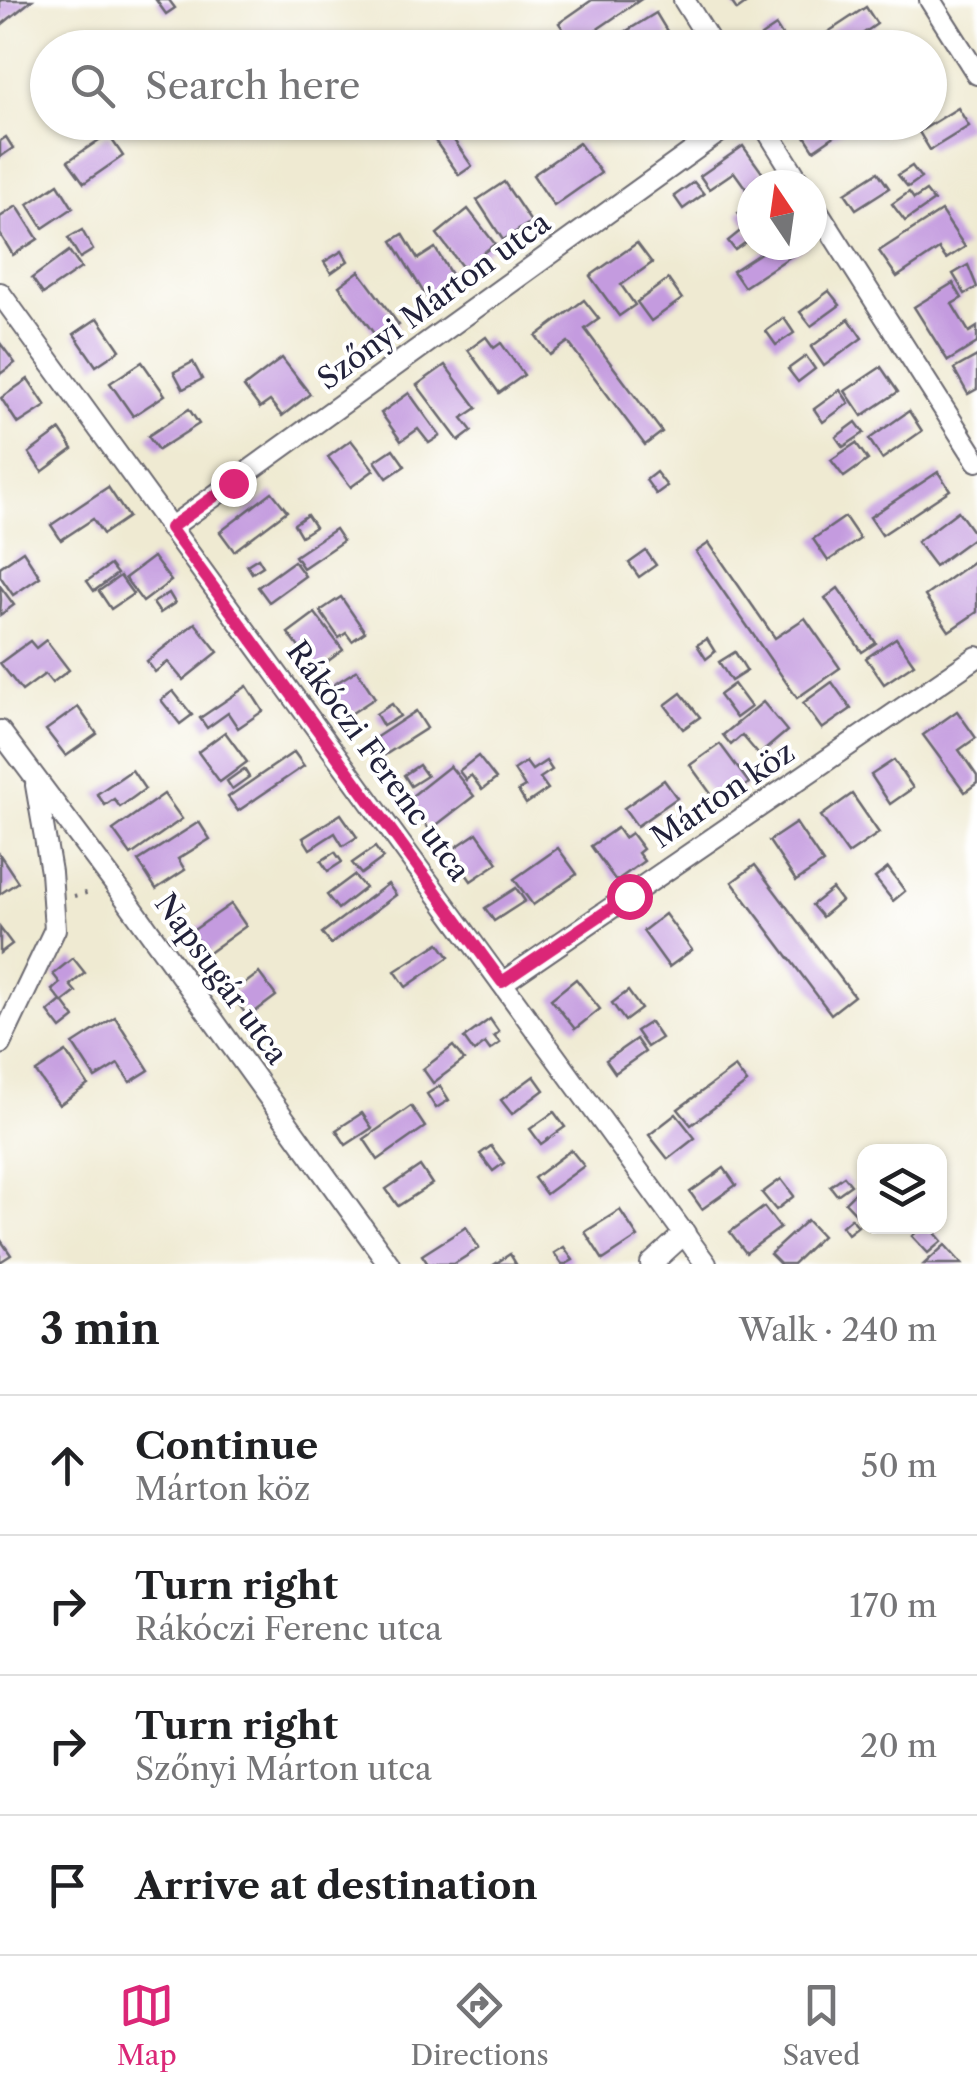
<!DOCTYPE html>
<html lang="en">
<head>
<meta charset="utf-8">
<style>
	:root { --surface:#fff; --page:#f6f6f6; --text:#202124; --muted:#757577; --line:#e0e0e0; --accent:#db2777 }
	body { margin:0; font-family:"Libre Caslon Text",serif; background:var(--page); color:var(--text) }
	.controls { position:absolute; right:30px; bottom:30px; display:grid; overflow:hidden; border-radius:20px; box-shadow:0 2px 8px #0004 }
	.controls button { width:90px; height:90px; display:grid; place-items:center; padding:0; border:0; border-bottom:2px solid var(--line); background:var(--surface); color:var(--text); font:50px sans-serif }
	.compass { position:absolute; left:737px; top:170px; width:90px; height:90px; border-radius:50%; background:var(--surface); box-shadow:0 2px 8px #0004; rotate:347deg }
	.stop { position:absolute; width:30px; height:30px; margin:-22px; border:8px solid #db2777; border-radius:50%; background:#fff }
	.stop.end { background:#db2777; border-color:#fff; box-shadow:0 2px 10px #0008 }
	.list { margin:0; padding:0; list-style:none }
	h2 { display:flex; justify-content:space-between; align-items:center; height:130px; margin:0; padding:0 40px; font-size:42px }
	h2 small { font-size:32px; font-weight:400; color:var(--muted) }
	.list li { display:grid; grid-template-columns:65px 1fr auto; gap:30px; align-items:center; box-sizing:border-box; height:140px; padding:0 40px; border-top:2px solid var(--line) }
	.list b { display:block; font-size:38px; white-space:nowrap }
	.list p { margin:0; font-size:32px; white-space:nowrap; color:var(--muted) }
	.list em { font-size:32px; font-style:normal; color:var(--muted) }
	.icon { flex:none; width:55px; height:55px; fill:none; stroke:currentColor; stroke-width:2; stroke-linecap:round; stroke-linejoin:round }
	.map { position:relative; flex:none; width:977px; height:1264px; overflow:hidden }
	.search { position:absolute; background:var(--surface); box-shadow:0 2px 8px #0004; left:30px; right:30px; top:30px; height:110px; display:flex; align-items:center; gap:25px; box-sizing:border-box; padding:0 35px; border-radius:55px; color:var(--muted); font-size:38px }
	.sheet { height:690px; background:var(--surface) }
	nav { display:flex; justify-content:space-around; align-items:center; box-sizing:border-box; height:140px; border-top:2px solid var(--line); background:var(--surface); font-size:28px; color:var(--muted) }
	nav a { display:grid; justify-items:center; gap:5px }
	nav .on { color:var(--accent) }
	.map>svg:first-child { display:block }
	.building { fill:#c49bdf }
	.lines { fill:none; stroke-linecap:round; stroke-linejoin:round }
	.street-casing { stroke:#6a6870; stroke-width:24 }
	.path { stroke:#6a6870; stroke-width:4; stroke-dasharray:2.5 8; stroke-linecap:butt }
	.street { stroke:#fff; stroke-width:20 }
	.route { stroke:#db2777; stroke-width:12 }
	.labels { text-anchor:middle; stroke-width:8; stroke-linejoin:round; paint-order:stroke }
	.street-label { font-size:30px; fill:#22223b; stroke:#fff }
</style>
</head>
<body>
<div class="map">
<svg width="977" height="1264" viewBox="0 0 977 1264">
	<rect width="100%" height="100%" fill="#fff"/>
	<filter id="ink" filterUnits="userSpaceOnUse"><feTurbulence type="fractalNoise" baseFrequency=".01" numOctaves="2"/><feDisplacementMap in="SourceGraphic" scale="20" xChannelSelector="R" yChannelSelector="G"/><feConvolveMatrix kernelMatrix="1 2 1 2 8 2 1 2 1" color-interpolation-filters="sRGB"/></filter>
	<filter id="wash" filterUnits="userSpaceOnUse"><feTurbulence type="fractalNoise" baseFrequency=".0048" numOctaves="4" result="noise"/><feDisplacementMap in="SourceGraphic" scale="40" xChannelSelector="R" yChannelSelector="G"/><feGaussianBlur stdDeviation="2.25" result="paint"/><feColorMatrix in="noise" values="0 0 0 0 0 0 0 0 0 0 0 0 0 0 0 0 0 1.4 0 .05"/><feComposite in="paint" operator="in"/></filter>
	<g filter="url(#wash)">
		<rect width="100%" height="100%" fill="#efead2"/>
		<g id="blocks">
			<g class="building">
				<polygon points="0,0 32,0 0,26"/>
				<polygon points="156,0 169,0 175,8 166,14"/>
				<polygon points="592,0 640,0 574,45 559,23"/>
				<polygon points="730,0 751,0 737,10"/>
				<polygon points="866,7 877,24 842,48 826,48 819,38"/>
				<polygon points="656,13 670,36 650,48 635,48 625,32"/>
				<polygon points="776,26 783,37 768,47 761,36"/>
				<polygon points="552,32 562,45 559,48 531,48"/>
				<polygon points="620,34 629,48 601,48"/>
				<polygon points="958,108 969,126 930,150 919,132"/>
				<polygon points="796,122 855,122 814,150"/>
				<polygon points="444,126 472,166 459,175 431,135"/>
				<polygon points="108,134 123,156 84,183 68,161"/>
				<polygon points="6,137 13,148 0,157 0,141"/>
				<polygon points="579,143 601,173 554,206 533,175"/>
				<polygon points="743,146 771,185 752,185 752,197 734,172 709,189 700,176"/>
				<polygon points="912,166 921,178 908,187 898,175"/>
				<polygon points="878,172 889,188 856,209 845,193"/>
				<polygon points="504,182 531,222 503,240 477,200"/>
				<polygon points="694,182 704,194 683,209 674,196"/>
				<polygon points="58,184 73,208 43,228 28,204"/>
				<polygon points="926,191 934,201 905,221 892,204 909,192 914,199"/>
				<polygon points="752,204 752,223 747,226 738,213"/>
				<polygon points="17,206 38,239 13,255 0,234 0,217"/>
				<polygon points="468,209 495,244 463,268 437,234"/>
				<polygon points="941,211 965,247 946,259 939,249 897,277 879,251"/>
				<polygon points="744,228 752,238 735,250 728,241"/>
				<polygon points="82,230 93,250 80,258 68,238"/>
				<polygon points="403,234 418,259 435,248 455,281 427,298 392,241"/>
				<polygon points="637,243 652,263 621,285 635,305 619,316 590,276"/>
				<polygon points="773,245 808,245 744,287 733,271"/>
				<polygon points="69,251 81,268 43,294 32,278"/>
				<polygon points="342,251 348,261 331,273 324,262"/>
				<polygon points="968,265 977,287 965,294 953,274"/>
				<polygon points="359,271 399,325 378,339 339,286"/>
				<polygon points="668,279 682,299 651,321 637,302"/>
				<polygon points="953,283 962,298 952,304 969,332 977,327 977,343 948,361 914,307"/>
				<polygon points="829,291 840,305 811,326 800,312"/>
				<polygon points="584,300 599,319 585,329 662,432 645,445 568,342 550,355 536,336"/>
				<polygon points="98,318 120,350 96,366 74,334"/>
				<polygon points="784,318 794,333 776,345 766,331"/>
				<polygon points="849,319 862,338 824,366 811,347"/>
				<polygon points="486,337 494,348 501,343 524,375 499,393 468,350"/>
				<polygon points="0,343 15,363 0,374"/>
				<polygon points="806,356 815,369 798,382 788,369"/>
				<polygon points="977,356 977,389 968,394 954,369"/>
				<polygon points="282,358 310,394 282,416 270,401 260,408 244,387"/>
				<polygon points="142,362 165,395 133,416 110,383"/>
				<polygon points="193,362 202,379 183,389 174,372"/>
				<polygon points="445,365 477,408 462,418 472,431 459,441 417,385"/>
				<polygon points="881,367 898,392 862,416 845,391"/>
				<polygon points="28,379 46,406 18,424 1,398"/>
				<polygon points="840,390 849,403 823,422 814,409"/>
				<polygon points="409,393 440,436 429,443 418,429 401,441 381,413"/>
				<polygon points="189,409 199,424 158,450 148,436"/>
				<polygon points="909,411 922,431 882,459 869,439"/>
				<polygon points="856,422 864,433 843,447 836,437"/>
				<polygon points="60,430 73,449 42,472 29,453"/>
				<polygon points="351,440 374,470 351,487 328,457"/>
				<polygon points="856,443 868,460 844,477 831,460"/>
				<polygon points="393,449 405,466 387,478 375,461"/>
				<polygon points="656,472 667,486 656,494 646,480"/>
				<polygon points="938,472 950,490 882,535 870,517"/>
				<polygon points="108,487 128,517 103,534 93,519 61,540 51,525"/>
				<polygon points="272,492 287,511 234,551 220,532"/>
				<polygon points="958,511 976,536 935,566 917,542"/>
				<polygon points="307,515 315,527 301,536 294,524"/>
				<polygon points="845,517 860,539 828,561 813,539"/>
				<polygon points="335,529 343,541 303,568 295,556"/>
				<polygon points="709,543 775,638 805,618 840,668 797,698 696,552"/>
				<polygon points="23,551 40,577 13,595 0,576 0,567"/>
				<polygon points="646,551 656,565 639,577 629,563"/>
				<polygon points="153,557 171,581 143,602 125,578"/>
				<polygon points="258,558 263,566 252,573 247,565"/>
				<polygon points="977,559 977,612 949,631 925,596"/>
				<polygon points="294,561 305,576 269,602 258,587"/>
				<polygon points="110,565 117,574 94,591 87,581"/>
				<polygon points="120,576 133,594 111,609 99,591"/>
				<polygon points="0,586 14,605 0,615 1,600"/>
				<polygon points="838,588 876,643 862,652 825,598"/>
				<polygon points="169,593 175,603 160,613 153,603"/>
				<polygon points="341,597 365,632 352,641 346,633 339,638 320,611"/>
				<polygon points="315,613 343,650 316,670 288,633"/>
				<polygon points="195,623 218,652 183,680 168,662 155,672 147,661"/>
				<polygon points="896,638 914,664 884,684 866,658"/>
				<polygon points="707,639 715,652 706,659 697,645"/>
				<polygon points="46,640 69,670 52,683 45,674 22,691 0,663 30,641 36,648"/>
				<polygon points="735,652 747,671 731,681 719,662"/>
				<polygon points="357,670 375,698 349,715 330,687"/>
				<polygon points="832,682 851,709 822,729 803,703"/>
				<polygon points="734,684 751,707 736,718 719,695"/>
				<polygon points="247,686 263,711 238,728 228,713 207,728 200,718"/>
				<polygon points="173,691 192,715 180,724 161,700"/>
				<polygon points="681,693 700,717 683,729 665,705"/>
				<polygon points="763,702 787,731 759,755 742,735 731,745 723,735"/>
				<polygon points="392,704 400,716 383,726 376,714"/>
				<polygon points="78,707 97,734 66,756 46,730"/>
				<polygon points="416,711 427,728 377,760 366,744"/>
				<polygon points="957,711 976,738 959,750 977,776 977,783 965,792 923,735"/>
				<polygon points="225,732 247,762 220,782 198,752"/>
				<polygon points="720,744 749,783 719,805 690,765"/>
				<polygon points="294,752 304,766 238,811 228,797"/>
				<polygon points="478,756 496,779 482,790 471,775 466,780 459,771"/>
				<polygon points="894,760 913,788 890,804 871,775"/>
				<polygon points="546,761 552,770 540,778 548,789 526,804 518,791 525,787 514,770 526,762 532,770"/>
				<polygon points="419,765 427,776 411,786 404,775"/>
				<polygon points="450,766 474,796 430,830 407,800"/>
				<polygon points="244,769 249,777 232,789 227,781"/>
				<polygon points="132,770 145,789 120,807 114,799 105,805 97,794"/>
				<polygon points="664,780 677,798 637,826 624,808"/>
				<polygon points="164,794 182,819 131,855 113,830"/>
				<polygon points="852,794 879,833 848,854 821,816"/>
				<polygon points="341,814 357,837 343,846 335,833 310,849 303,838"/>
				<polygon points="199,822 210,839 178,859 185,870 156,889 138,861"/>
				<polygon points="796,823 823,863 796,881 769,841"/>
				<polygon points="617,828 624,838 631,833 643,849 638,853 644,861 616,881 591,846"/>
				<polygon points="477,833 498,863 471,881 450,851"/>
				<polygon points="375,847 383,858 361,874 352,863"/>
				<polygon points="558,848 577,874 533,905 514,879"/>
				<polygon points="335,852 342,862 328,871 321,861"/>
				<polygon points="0,855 18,882 0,894"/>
				<polygon points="755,865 854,996 831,1014 732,882"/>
				<polygon points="888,868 905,891 893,901 875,878"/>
				<polygon points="354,875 365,888 338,909 327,895"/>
				<polygon points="388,884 396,895 331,944 322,933"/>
				<polygon points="516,888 525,901 494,921 485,908"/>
				<polygon points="832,889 841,901 822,917 812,905"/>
				<polygon points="231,904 246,926 207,954 191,932"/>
				<polygon points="665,914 692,950 669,967 643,931"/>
				<polygon points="0,928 12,944 0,953"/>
				<polygon points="439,943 449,957 406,987 395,971"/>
				<polygon points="73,958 85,973 70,985 76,992 63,1002 75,1018 61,1029 48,1012 61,1001 52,990 60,983 53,974"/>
				<polygon points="259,973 276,996 248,1017 231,994"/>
				<polygon points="576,979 600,1009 575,1029 551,999"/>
				<polygon points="628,991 641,1009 625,1021 612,1003"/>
				<polygon points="115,1017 149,1070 130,1082 118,1064 95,1078 73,1044"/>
				<polygon points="490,1019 499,1032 494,1036 500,1043 490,1050 485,1043 474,1052 464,1038"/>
				<polygon points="650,1022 661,1038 647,1047 636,1031"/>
				<polygon points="636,1039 645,1052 615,1073 606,1060"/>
				<polygon points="453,1046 464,1060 433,1083 423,1069"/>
				<polygon points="66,1052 88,1085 59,1105 36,1072"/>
				<polygon points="735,1067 747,1083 691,1125 678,1109"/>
				<polygon points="534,1076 544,1090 512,1114 501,1100"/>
				<polygon points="440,1086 449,1100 436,1108 427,1094"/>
				<polygon points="411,1106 425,1127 378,1160 364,1139"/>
				<polygon points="554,1112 565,1127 541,1144 530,1129"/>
				<polygon points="362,1113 372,1128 346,1145 336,1130"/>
				<polygon points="676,1114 695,1138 668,1159 649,1135"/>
				<polygon points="491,1146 504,1163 493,1171 480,1154"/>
				<polygon points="571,1150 584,1166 546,1194 534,1178"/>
				<polygon points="420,1166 432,1184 398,1206 386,1189"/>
				<polygon points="724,1168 736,1185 702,1209 690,1192"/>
				<polygon points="844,1176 851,1185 837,1195 830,1186"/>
				<polygon points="781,1179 794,1196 776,1210 762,1193"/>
				<polygon points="856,1191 864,1200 864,1222 845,1202"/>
				<polygon points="764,1207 780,1228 746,1253 730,1232"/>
				<polygon points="620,1210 638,1237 603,1260 585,1232"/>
				<polygon points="851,1218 858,1226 848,1234 842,1226"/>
				<polygon points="807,1220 822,1236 793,1264 780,1264 770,1254"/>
				<polygon points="923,1226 929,1226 942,1241 928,1253 912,1236"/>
				<polygon points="466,1227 479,1248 454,1264 428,1264 422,1255"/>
				<polygon points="0,1239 11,1255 0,1262"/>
				<polygon points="945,1245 962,1264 924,1264"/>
				<polygon points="564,1247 573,1260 566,1264 562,1264 554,1253"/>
				<polygon points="510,1254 516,1264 495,1264"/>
			</g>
		</g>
	</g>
	<g filter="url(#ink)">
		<use href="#blocks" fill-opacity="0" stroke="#6a6870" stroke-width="2.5"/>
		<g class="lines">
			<g class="street-casing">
				<g id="street">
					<polyline points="684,0 714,48"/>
					<polyline points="930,0 977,74"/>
					<polyline points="762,122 801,185"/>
					<polyline points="812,202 977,461"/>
					<polyline points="0,293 706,1264"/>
					<polyline points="170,528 733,122"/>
					<polyline points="0,731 123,895 389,1264"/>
					<polyline points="502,983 977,657"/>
					<polyline points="0,1044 55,929 51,872 36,785"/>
					<polyline points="651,1264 685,1233"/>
				</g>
			</g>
			<polyline class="path" points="74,896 94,891"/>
			<use href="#street" class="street"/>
		</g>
	</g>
	<g class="lines" filter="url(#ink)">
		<polyline class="route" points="233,483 170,528 502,982 629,896"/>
	</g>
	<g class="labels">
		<g class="street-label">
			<text transform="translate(434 301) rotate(-36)" y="10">Szőnyi Márton utca</text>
			<text transform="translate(378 761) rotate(54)" y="10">Rákóczi Ferenc utca</text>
			<text transform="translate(723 795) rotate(-34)" y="10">Márton köz</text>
			<text transform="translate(221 979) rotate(54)" y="10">Napsugár utca</text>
		</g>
	</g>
</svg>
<div class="controls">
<button><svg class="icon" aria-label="layers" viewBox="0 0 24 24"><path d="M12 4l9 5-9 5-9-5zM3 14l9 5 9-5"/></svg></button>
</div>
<svg class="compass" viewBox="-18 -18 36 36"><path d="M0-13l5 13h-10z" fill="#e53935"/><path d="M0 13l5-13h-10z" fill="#757577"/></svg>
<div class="stop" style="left:629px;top:896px"></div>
<div class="stop end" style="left:233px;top:483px"></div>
<div class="search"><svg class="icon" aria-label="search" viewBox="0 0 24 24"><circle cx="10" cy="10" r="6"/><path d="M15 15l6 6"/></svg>Search here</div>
</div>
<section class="sheet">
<h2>3 min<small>Walk · 240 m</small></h2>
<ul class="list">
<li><svg class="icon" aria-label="ahead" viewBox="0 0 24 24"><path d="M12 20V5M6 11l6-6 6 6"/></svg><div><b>Continue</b><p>Márton köz</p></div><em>50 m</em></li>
<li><svg class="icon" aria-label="right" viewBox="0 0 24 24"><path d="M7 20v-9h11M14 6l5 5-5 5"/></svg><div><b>Turn right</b><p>Rákóczi Ferenc utca</p></div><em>170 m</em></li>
<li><svg class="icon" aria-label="right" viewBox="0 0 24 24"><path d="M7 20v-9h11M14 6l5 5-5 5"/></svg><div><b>Turn right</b><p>Szőnyi Márton utca</p></div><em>20 m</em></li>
<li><svg class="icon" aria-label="arrive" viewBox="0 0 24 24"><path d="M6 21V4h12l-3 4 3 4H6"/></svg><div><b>Arrive at destination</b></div></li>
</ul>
</section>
<nav>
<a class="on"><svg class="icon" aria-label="map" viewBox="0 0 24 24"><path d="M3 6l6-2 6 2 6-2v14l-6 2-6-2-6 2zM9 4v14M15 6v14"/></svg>Map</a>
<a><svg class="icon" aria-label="directions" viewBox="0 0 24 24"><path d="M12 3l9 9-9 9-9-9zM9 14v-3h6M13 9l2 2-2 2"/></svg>Directions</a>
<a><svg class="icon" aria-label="saved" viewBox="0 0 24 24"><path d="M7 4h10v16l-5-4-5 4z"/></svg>Saved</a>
</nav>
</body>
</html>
